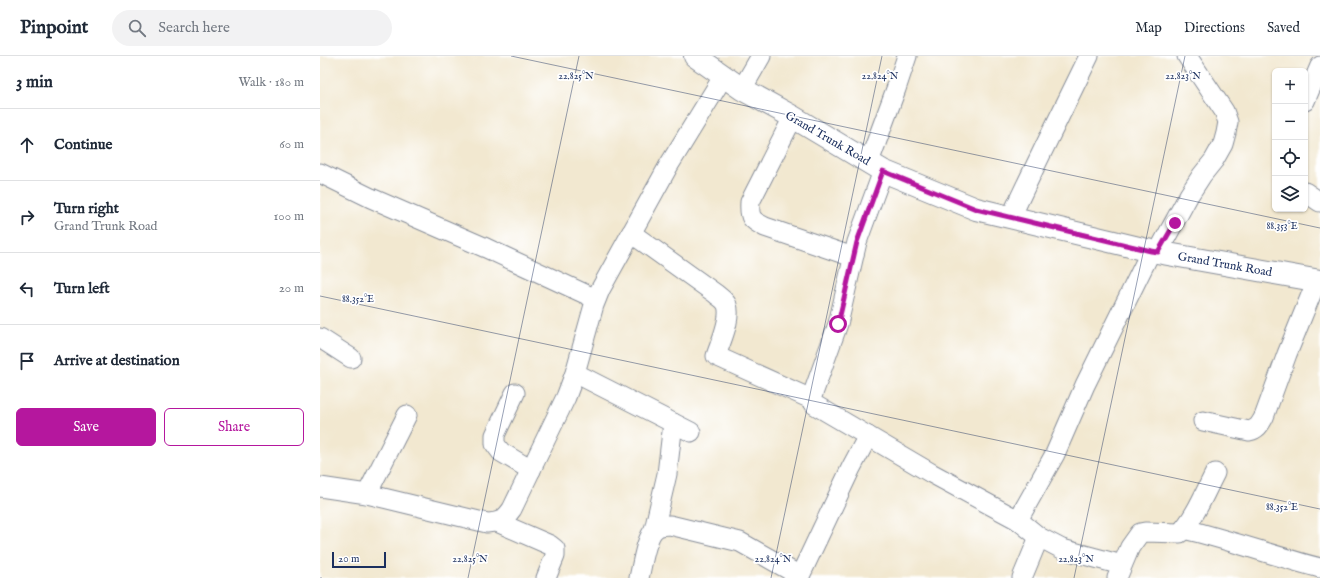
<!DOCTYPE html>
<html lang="en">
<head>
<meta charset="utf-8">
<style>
	:root { --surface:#fff; --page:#f2f2f3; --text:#1f2937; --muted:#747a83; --line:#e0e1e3; --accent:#b5179e }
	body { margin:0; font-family:"IM FELL English",serif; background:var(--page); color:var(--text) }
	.controls { position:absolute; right:12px; top:12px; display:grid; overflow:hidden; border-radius:6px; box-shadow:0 1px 3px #0004 }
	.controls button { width:36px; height:36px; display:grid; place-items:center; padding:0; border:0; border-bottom:1px solid var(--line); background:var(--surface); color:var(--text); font:20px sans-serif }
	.scale { position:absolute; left:12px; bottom:10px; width:54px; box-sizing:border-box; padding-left:4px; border:2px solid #1b2f5e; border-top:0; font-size:11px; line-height:14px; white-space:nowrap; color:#1b2f5e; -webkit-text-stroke:3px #fff; paint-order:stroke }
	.stop { position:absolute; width:12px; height:12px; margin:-9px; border:3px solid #b5179e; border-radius:50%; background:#fff }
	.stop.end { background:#b5179e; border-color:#fff; box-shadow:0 1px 4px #0008 }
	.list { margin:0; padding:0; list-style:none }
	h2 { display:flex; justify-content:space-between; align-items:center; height:52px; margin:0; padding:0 16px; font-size:17px }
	h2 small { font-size:13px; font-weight:400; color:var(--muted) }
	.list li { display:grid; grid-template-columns:26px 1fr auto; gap:12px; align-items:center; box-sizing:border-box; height:72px; padding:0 16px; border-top:1px solid var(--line) }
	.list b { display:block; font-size:15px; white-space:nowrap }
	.list p { margin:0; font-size:13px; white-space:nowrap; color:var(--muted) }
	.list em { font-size:13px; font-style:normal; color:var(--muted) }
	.actions { display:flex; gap:8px; padding:12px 16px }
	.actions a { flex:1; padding:9px 0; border:1px solid var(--accent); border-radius:6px; text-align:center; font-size:14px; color:var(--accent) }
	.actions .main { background:var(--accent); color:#fff }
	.icon { flex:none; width:22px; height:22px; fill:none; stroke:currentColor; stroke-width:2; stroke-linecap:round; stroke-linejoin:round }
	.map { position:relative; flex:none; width:1000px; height:522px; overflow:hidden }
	header { display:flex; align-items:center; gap:24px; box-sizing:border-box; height:56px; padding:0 20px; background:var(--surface); border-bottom:1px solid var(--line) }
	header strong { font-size:19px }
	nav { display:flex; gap:22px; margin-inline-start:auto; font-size:14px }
	.search { width:280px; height:36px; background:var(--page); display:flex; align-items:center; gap:10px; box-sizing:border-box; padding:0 14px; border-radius:22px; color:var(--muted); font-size:15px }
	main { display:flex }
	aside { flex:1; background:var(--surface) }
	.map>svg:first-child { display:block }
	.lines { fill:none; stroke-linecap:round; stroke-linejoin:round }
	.street-casing { stroke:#868c97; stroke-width:21 }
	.primary-casing { stroke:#868c97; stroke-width:24 }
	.street { stroke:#fff; stroke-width:19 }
	.primary { stroke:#fff; stroke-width:22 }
	.route { stroke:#b5179e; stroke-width:5 }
	.ticks { fill:none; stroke:#1b2f5e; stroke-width:1; stroke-opacity:0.45 }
	.labels { text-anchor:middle; stroke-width:3.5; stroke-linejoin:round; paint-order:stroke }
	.street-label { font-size:12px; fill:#1b2f5e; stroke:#fff }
	.ticks-label { font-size:10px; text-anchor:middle; fill:#1b2f5e; stroke:#fff; stroke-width:3.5; stroke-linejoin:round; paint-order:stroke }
</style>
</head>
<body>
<header>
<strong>Pinpoint</strong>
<div class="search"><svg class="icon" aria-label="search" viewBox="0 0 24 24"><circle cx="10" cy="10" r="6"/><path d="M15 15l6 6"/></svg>Search here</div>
<nav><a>Map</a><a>Directions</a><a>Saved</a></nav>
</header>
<main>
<aside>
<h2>3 min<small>Walk · 180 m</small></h2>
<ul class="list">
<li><svg class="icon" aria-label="ahead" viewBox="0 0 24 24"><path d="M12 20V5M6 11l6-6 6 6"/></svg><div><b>Continue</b></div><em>60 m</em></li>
<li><svg class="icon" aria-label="right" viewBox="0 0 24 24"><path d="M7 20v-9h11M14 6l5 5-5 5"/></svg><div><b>Turn right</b><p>Grand Trunk Road</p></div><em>100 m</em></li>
<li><svg class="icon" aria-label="left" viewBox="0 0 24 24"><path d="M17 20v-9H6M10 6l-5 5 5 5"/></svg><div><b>Turn left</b></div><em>20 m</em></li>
<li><svg class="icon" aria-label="arrive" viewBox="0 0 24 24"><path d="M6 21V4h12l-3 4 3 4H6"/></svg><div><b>Arrive at destination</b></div></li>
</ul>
<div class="actions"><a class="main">Save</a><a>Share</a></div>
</aside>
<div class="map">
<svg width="1000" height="522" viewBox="0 0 1000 522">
	<rect width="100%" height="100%" fill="#fff"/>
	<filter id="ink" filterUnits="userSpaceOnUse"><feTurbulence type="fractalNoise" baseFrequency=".025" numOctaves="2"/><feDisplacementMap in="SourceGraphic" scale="8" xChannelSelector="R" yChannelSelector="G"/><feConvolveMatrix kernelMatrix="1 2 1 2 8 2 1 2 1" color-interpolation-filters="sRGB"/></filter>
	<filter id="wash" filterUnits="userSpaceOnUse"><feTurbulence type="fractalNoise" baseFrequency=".012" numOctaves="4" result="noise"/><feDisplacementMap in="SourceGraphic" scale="16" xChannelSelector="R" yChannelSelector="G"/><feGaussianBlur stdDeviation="0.9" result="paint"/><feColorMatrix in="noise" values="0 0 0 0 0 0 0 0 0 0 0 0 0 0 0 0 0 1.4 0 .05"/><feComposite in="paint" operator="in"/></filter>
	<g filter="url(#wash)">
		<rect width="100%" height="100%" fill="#f2e8d0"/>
	</g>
	<g filter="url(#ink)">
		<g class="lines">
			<g class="street-casing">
				<g id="street">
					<polyline points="422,33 441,0"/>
					<polyline points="985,45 1000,10"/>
					<path d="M473 61 430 146C429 162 431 164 445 171L533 201"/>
					<polyline points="549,106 576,33 587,0"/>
					<polyline points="563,115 537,186 518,268 491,343 495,349 611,417 698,464 719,481 742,493 802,509"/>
					<polyline points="0,117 51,142 166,192 276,243"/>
					<polyline points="985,136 1000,146"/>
					<path d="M691 161C716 107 743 54 769 0"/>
					<path d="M311 177 396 238C399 241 406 245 407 249 412 263 400 287 396 300L491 343"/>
					<polyline points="838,196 869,139 882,119 894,104 903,88 906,77 908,66 904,55 867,0"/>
					<polyline points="0,282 31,302"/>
					<polyline points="255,317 371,376"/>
					<polyline points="195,337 175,379 175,388 181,396 211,414"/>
					<path d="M883 365 929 375C938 373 940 368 944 361L967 298 997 224"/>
					<path d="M0 431 47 438 167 467C181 466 184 464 192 453L246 341 255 317 274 249 280 234 349 109 403 21"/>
					<polyline points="47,438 87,359"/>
					<polyline points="698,464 735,398 765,329 831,195"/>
					<polyline points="177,466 230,489 235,493 235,500 226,522"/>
					<path d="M864 473C910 484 954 500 1000 512"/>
					<polyline points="334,474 347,418 353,367"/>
					<path d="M319 522C322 510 326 481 335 473 340 469 345 469 350 469L420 486 480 520"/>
					<polyline points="479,522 531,412 548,380"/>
					<polyline points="702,522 719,481"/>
					<path d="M797 522 810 491 820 477 825 476 860 477C875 462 885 436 895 417"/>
				</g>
			</g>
			<g class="primary-casing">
				<polyline id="primary" points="375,0 422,33 473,61 563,115 656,153 831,195 1000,225"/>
			</g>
			<use href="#street" class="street"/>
			<use href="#primary" class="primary"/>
		</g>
	</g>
	<g class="lines" filter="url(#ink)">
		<polyline class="route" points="518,268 537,186 563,115 656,153 831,195 838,196 855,167"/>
	</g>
	<path class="ticks" d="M191 0 1000 172M0 240 1000 453M0 522H2M148 522 259 0M451 522 562 0M754 522 865 0"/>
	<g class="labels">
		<g class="street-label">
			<text transform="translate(508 82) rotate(30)" y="4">Grand Trunk Road</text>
			<text transform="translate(905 208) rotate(10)" y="4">Grand Trunk Road</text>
		</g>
	</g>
	<g class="ticks-label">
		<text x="256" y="23">22.825°N</text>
		<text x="560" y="23">22.824°N</text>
		<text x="863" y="23">22.823°N</text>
		<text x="962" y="173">88.353°E</text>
		<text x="38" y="246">88.352°E</text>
		<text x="962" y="454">88.352°E</text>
		<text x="150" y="506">22.825°N</text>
		<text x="453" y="506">22.824°N</text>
		<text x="756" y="506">22.823°N</text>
	</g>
</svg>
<div class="controls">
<button>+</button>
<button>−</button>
<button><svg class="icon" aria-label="locate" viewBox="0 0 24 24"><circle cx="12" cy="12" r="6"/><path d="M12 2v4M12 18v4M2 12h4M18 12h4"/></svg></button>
<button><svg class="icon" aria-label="layers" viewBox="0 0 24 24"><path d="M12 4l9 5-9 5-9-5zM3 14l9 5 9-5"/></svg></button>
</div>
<div class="scale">20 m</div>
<div class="stop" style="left:518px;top:268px"></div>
<div class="stop end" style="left:855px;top:167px"></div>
</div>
</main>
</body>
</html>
